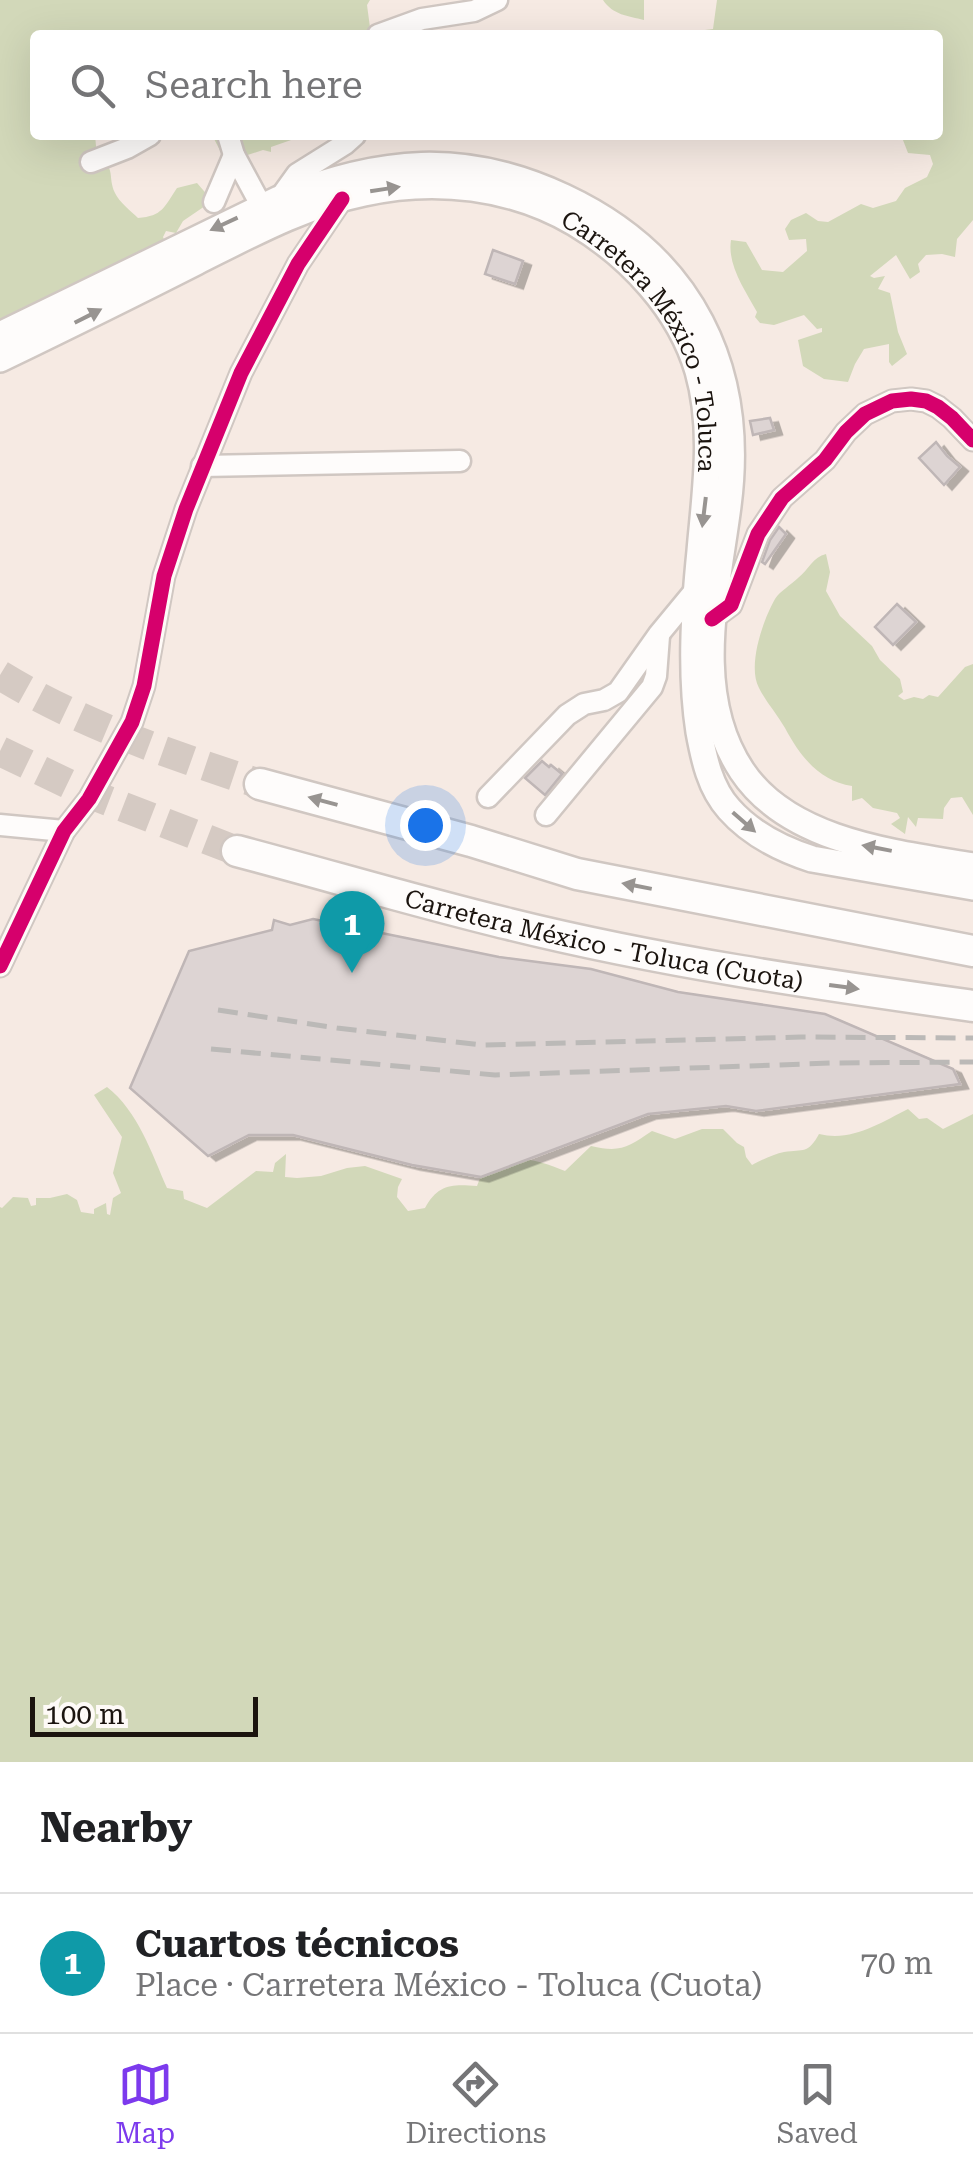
<!DOCTYPE html>
<html lang="en">
<head>
<meta charset="utf-8">
<style>
	:root { --surface:#fff; --page:#f2f2f2; --text:#202124; --muted:#757577; --line:#e0e0e0; --accent:#7c3aed }
	body { margin:0; font-family:"Roboto Serif",serif; background:var(--page); color:var(--text) }
	.scale { position:absolute; left:30px; bottom:25px; width:228px; box-sizing:border-box; padding-left:10px; border:5px solid #1b140f; border-top:0; font-size:28px; line-height:35px; white-space:nowrap; color:#1b140f; -webkit-text-stroke:8px #fefaf7; paint-order:stroke }
	.you { position:absolute; left:425px; top:825px; width:35px; height:35px; margin:-25px; border:8px solid #fff; border-radius:50%; background:#1a73e8; box-shadow:0 0 0 15px #1a73e833 }
	.badge { display:grid; place-items:center; width:65px; height:65px; border-radius:50%; background:var(--accent); color:#fff; font-size:32px; font-weight:700 }
	.pin { position:absolute; translate:-50% -82px; filter:drop-shadow(0 2px 5px #0008) }
	.pin::after { content:''; position:absolute; top:52px; width:35px; height:30px; background:inherit; clip-path:polygon(0 0,100% 0,50% 100%) }
	.list { margin:0; padding:0; list-style:none }
	h2 { display:flex; justify-content:space-between; align-items:center; height:130px; margin:0; padding:0 40px; font-size:42px }
	h2 small { font-size:32px; font-weight:400; color:var(--muted) }
	.list li { display:grid; grid-template-columns:65px 1fr auto; gap:30px; align-items:center; box-sizing:border-box; height:140px; padding:0 40px; border-top:2px solid var(--line) }
	.list b { display:block; font-size:38px; white-space:nowrap }
	.list p { margin:0; font-size:32px; white-space:nowrap; color:var(--muted) }
	.list em { font-size:32px; font-style:normal; color:var(--muted) }
	.icon { flex:none; width:55px; height:55px; fill:none; stroke:currentColor; stroke-width:2; stroke-linecap:round; stroke-linejoin:round }
	.map { position:relative; flex:none; width:973px; height:1762px; overflow:hidden }
	.search { position:absolute; background:var(--surface); box-shadow:0 10px 40px #0002; left:30px; right:30px; top:30px; height:110px; display:flex; align-items:center; gap:25px; box-sizing:border-box; padding:0 35px; border-radius:10px; color:var(--muted); font-size:38px }
	.sheet { height:270px; background:var(--surface) }
	nav { display:flex; justify-content:space-around; align-items:center; box-sizing:border-box; height:140px; border-top:2px solid var(--line); background:var(--surface); font-size:28px; color:var(--muted) }
	nav a { display:grid; justify-items:center; gap:5px }
	nav .on { color:var(--accent) }
	.map>svg:first-child { display:block }
	.green { fill:#d2d8b9 }
	.building { fill:#ddd4d3; stroke:#bfb6b6; stroke-width:2.5; filter:url(#shadow) }
	.lines { fill:none; stroke-linecap:round; stroke-linejoin:round }
	.highway-tunnel { stroke:#d5cac3; stroke-width:30; stroke-dasharray:30 15; stroke-linecap:butt }
	.minor-casing { stroke:#d0c7c2; stroke-width:25 }
	.major-casing { stroke:#d0c7c2; stroke-width:30 }
	.highway-casing { stroke:#d0c7c2; stroke-width:35 }
	.minor { stroke:#fefcfb; stroke-width:20 }
	.major { stroke:#fefcfb; stroke-width:25 }
	.highway { stroke:#fefcfb; stroke-width:30 }
	.rail { stroke:#bbb9b7; stroke-width:5; stroke-dasharray:20 10; stroke-linecap:butt }
	.cycleway-casing { stroke:#fefaf7; stroke-width:21 }
	.cycleway { stroke:#d6006c; stroke-width:15 }
	.oneway { fill:#989491 }
	.labels { text-anchor:middle; stroke-width:8; stroke-linejoin:round; paint-order:stroke }
	.street-label { font-size:25px; fill:#1b140f; stroke:#fefaf7 }
</style>
</head>
<body>
<div class="map">
<svg width="973" height="1762" viewBox="0 0 973 1762">
	<defs>
		<filter id="shadow"><feDropShadow dx="8" dy="4.5" stdDeviation="0" flood-color="#0004"/></filter>
	</defs>
	<rect width="100%" height="100%" fill="#f6eae3"/>
	<g class="green">
		<path d="M0 0H370L367 5 371 35H35V135H95L97 157C117 168 107 176 115 193 119 202 131 211 138 218 163 216 164 207 177 188L197 183 210 198 205 206 183 221 176 233 166 231 163 237 167 246 0 343Z"/>
		<path d="M603 0H644V20C628 16 613 15 603 0Z"/>
		<path d="M717 0H973V220L957 239 955 257 942 254 926 255 918 264 920 272 910 279 896 255 870 276 874 278 885 276 878 289 890 293 898 332 907 354 892 366 889 362V344L864 349 855 364 848 382 824 379 803 366 798 340 822 332V328L817 329 804 315 774 325 760 323 755 317 757 312C745 290 727 265 731 240L746 242 762 270 783 272 807 251 806 239 789 240 785 229 791 220 806 213 818 221 828 222 861 204 873 208 896 201 905 188 927 177 933 164 930 155 908 153 901 135H938V35H688L697 31 713 29Z"/>
		<polygon points="212,135 296,135 294,139 271,147 271,152 263,150 226,162"/>
		<path d="M826 554 830 572 826 591 840 616 872 646 880 660 900 679 903 692 898 696 904 700 914 697 923 699 929 695 938 697 965 667 973 664V815L962 797 951 798 944 808 943 819 918 818 916 827 908 817 905 834 891 824 900 818 897 813 873 808 862 798 852 801V786C819 781 800 756 785 728 777 714 766 702 759 688 747 666 763 620 775 599 780 591 791 585 798 578 809 569 813 557 826 554Z"/>
		<path d="M107 1087C138 1111 152 1154 167 1188L183 1191 184 1199 207 1208 256 1171 273 1172 275 1163 286 1154 285 1177 297 1178 321 1176 347 1168 365 1166 402 1179 398 1187 397 1197 408 1211 425 1208C438 1184 452 1184 477 1186 479 1181 481 1175 485 1170 501 1148 544 1162 565 1171L591 1146C621 1153 628 1147 652 1131L675 1139 702 1129H723L737 1143 744 1147 746 1157 752 1165C761 1160 774 1154 784 1152 804 1149 808 1154 819 1134 852 1142 880 1123 908 1109L919 1119 927 1118 943 1129 973 1114V1762H0V1207L2 1208 13 1197 28 1198 31 1206 36 1205V1198H50L67 1194 77 1200 81 1212 94 1214V1209L106 1203 107 1214 110 1215 113 1198 121 1193 113 1173 122 1137 94 1095Z"/>
	</g>
	<g class="building">
		<polygon points="493,250 523,261 515,284 485,274"/>
		<polygon points="770,418 774,430 753,435 750,421"/>
		<polygon points="936,442 947,456 960,467 944,485 919,458"/>
		<polygon points="779,527 786,534 765,564 762,562 770,540"/>
		<polygon points="897,604 916,622 893,645 875,627"/>
		<polygon points="542,761 549,767 551,765 562,774 545,795 525,778"/>
		<polygon points="313,919 499,957 591,969 678,992 825,1014 953,1069 960,1084 756,1111 726,1106 648,1114 481,1177 412,1165 293,1135 249,1135 208,1156 130,1088 189,951 272,930 274,920 290,925"/>
	</g>
	<g class="lines">
		<g class="highway-tunnel">
			<path d="M0 675C80 724 171 755 260 784"/>
			<polyline points="0,751 85,792 237,851"/>
		</g>
		<g class="minor-casing">
			<g id="minor">
				<polyline points="378,35 422,19 474,11 497,0"/>
				<polyline points="228,135 234,155 262,207"/>
				<polyline points="91,162 127,148 150,135"/>
				<polyline points="279,199 297,174 345,144 355,135"/>
				<polyline points="214,202 234,155"/>
				<polyline points="202,466 460,461"/>
				<polyline points="712,619 731,605 758,534 782,498 825,460 846,432 865,414 892,401 911,399 926,401 938,407 952,418 973,440"/>
				<polyline points="488,797 567,715 584,704 604,700 618,692 659,634 697,588"/>
				<polyline points="546,815 652,687 656,676 659,636"/>
				<polyline points="0,825 64,831"/>
				<polyline points="0,966 64,831 89,799 132,722 144,686 164,576 186,509 241,373 298,264 342,199"/>
			</g>
		</g>
		<g class="major-casing">
			<g id="major">
				<path d="M0 335 279 199C379 159 464 150 564 197 692 257 746 368 728 506 717 592 690 693 742 771 789 842 896 853 973 866"/>
				<path id="s1" d="M0 359C66 327 131 295 196 262 250 235 305 205 364 193 435 177 512 186 575 223 630 256 680 309 698 371 715 430 705 492 700 551 694 611 690 673 699 732 704 759 710 788 729 809 751 834 781 849 812 859L973 887"/>
			</g>
		</g>
		<g class="highway-casing">
			<g id="highway">
				<polyline points="260,784 471,841 577,874 973,951"/>
				<path id="s2" d="M237 851C328 875 418 902 509 924 662 962 818 984 973 1006"/>
			</g>
		</g>
		<use href="#minor" class="minor"/>
		<use href="#major" class="major"/>
		<use href="#highway" class="highway"/>
		<g class="rail">
			<polyline points="218,1010 337,1028 482,1045 801,1037 973,1038"/>
			<polyline points="211,1049 495,1075 833,1063 973,1062"/>
		</g>
		<g class="cycleway-casing">
			<g id="cycleway">
				<polyline points="712,619 731,605 758,534 782,498 825,460 846,432 865,414 892,401 911,399 926,401 938,407 952,418 973,440"/>
				<polyline points="0,966 64,831 89,799 132,722 144,686 164,576 186,509 241,373 298,264 342,199"/>
			</g>
		</g>
		<use href="#cycleway" class="cycleway"/>
	</g>
	<defs><path id="oneway-solid" d="M-6-.8H1V-3.2L6.5 0L1 3.2V.8H-6Z" transform="scale(2.5)"/></defs>
	<g class="oneway">
		<use href="#oneway-solid" transform="translate(385 189) rotate(-9)"/>
		<use href="#oneway-solid" transform="translate(224 224) rotate(155)"/>
		<use href="#oneway-solid" transform="translate(88 316) rotate(-27)"/>
		<use href="#oneway-solid" transform="translate(704 512) rotate(97)"/>
		<use href="#oneway-solid" transform="translate(323 801) rotate(-165)"/>
		<use href="#oneway-solid" transform="translate(744 822) rotate(41)"/>
		<use href="#oneway-solid" transform="translate(877 848) rotate(-169)"/>
		<use href="#oneway-solid" transform="translate(637 886) rotate(-169)"/>
		<use href="#oneway-solid" transform="translate(844 987) rotate(8)"/>
	</g>
	<g class="labels">
		<g class="street-label">
			<text dy="9" stroke="none"><textPath href="#s1" startOffset="762">Carretera México - Toluca</textPath></text>
			<text dy="9" stroke="none"><textPath href="#s2" startOffset="378">Carretera México - Toluca (Cuota)</textPath></text>
		</g>
	</g>
</svg>
<div class="scale">100 m</div>
<div class="you"></div>
<div class="pin badge" style="left:352px;top:973px;background:#0f9aa8">1</div>
<div class="search"><svg class="icon" aria-label="search" viewBox="0 0 24 24"><circle cx="10" cy="10" r="6"/><path d="M15 15l6 6"/></svg>Search here</div>
</div>
<section class="sheet">
<h2>Nearby<small></small></h2>
<ul class="list">
<li><span class="badge" style="background:#0f9aa8">1</span><div><b>Cuartos técnicos</b><p>Place · Carretera México - Toluca (Cuota)</p></div><em>70 m</em></li>
</ul>
</section>
<nav>
<a class="on"><svg class="icon" aria-label="map" viewBox="0 0 24 24"><path d="M3 6l6-2 6 2 6-2v14l-6 2-6-2-6 2zM9 4v14M15 6v14"/></svg>Map</a>
<a><svg class="icon" aria-label="directions" viewBox="0 0 24 24"><path d="M12 3l9 9-9 9-9-9zM9 14v-3h6M13 9l2 2-2 2"/></svg>Directions</a>
<a><svg class="icon" aria-label="saved" viewBox="0 0 24 24"><path d="M7 4h10v16l-5-4-5 4z"/></svg>Saved</a>
</nav>
</body>
</html>
